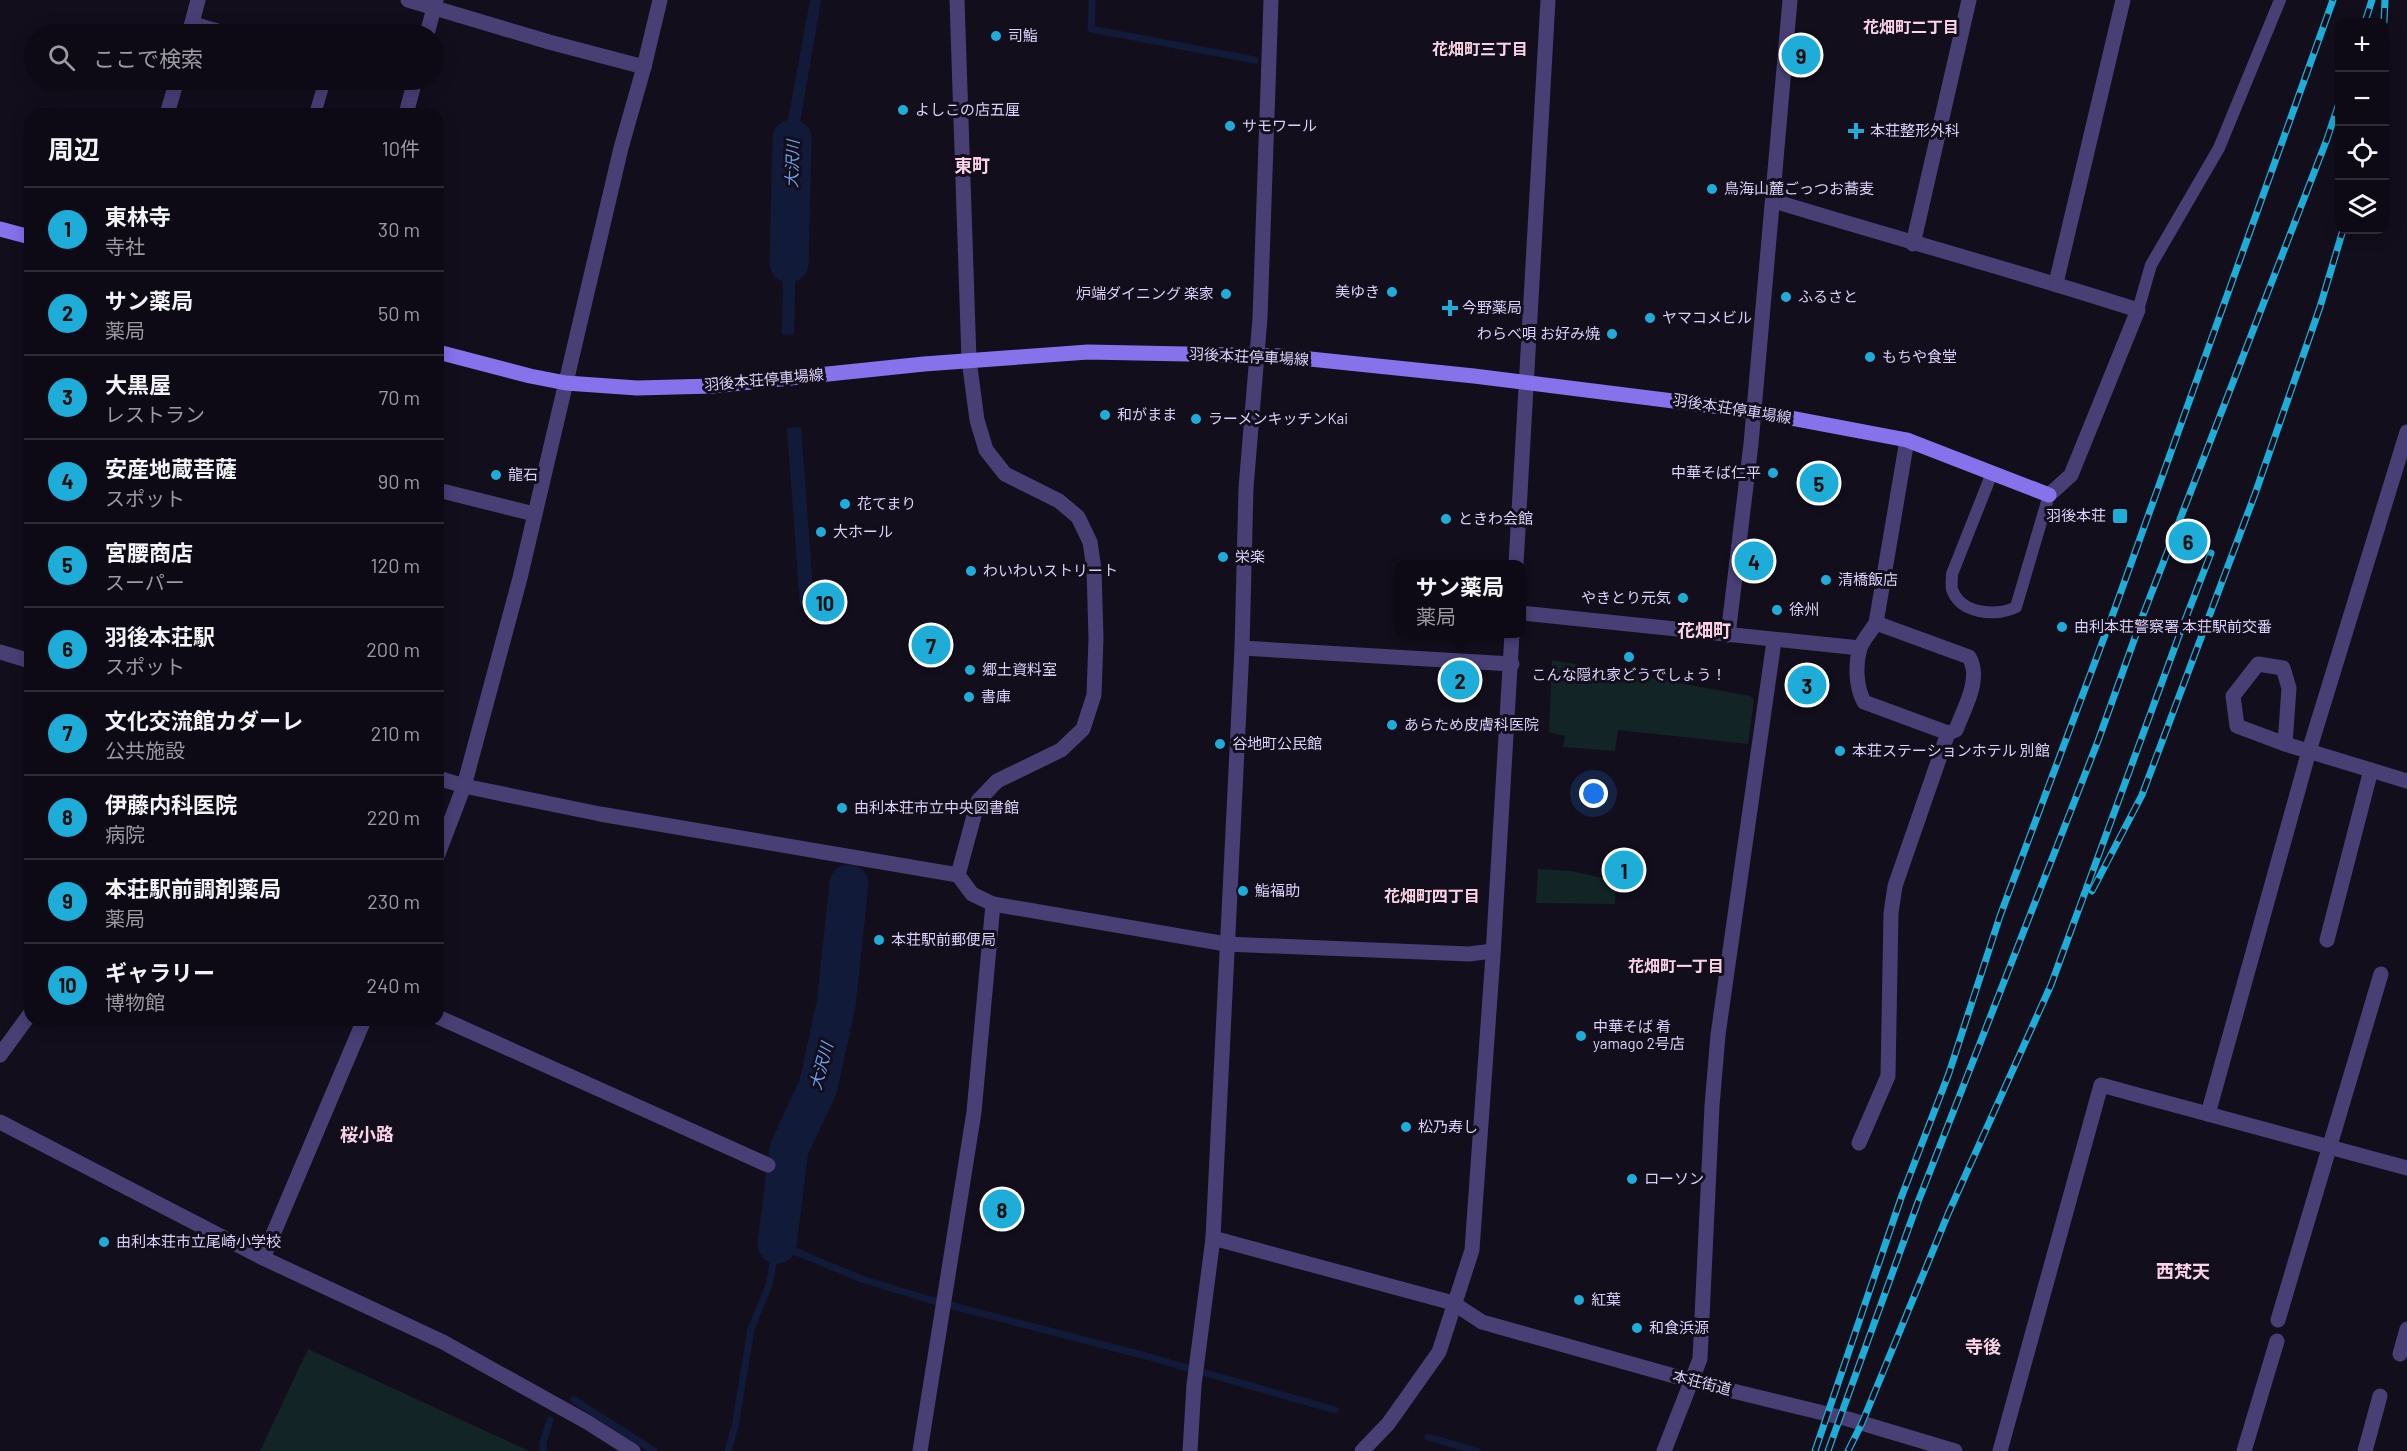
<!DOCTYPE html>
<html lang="ja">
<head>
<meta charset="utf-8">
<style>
	:root { --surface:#0e0a15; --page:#17131e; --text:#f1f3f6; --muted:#9b9aa0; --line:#2e2b34; --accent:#1dadd8 }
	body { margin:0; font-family:Barlow,"Noto Sans JP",sans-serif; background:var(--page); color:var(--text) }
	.controls { position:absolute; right:18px; top:18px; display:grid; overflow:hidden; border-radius:12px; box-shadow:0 3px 15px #0003 }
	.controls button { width:54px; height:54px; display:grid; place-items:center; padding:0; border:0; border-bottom:2px solid var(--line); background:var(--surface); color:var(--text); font:30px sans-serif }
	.you { position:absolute; left:1594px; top:794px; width:21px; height:21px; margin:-15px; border:4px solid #fff; border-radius:50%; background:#1a73e8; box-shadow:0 0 0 9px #1a73e833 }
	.badge { display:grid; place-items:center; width:39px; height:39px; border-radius:50%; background:var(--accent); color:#111; font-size:20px; font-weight:700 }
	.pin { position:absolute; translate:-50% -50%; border:3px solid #fff; box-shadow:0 2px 6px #0006 }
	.popup { position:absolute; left:1394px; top:560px; width:132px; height:78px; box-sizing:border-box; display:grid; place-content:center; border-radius:12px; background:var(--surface); filter:drop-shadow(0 2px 4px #0005); font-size:20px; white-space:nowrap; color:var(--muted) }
	.popup b { font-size:22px; color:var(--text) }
	.popup::after { content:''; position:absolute; left:50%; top:100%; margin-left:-12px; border:12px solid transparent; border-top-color:var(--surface) }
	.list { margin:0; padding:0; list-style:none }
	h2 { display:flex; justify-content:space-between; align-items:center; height:78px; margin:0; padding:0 24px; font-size:26px }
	h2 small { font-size:20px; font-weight:400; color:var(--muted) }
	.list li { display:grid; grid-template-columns:39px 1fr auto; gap:18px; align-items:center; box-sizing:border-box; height:84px; padding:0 24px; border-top:2px solid var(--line) }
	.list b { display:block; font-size:22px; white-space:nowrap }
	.list p { margin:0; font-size:20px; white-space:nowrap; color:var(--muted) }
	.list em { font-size:20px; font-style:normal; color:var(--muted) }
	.icon { flex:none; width:33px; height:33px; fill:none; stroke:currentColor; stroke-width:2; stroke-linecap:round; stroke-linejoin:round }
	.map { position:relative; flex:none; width:2407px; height:1451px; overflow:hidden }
	.search { position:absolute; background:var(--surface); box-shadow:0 3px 15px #0003; left:24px; top:24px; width:420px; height:66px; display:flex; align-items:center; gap:15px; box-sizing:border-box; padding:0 21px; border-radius:33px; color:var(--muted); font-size:22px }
	.panel { position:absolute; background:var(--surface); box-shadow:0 3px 15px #0003; left:24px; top:108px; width:420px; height:918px; border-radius:18px }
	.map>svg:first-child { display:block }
	.green { fill:#122426 }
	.water { fill:#111b39 }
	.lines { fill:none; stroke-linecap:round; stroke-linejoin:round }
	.stream { stroke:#111b39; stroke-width:7 }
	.river { stroke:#111b39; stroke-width:39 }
	.service { stroke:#483f75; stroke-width:12 }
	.minor { stroke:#483f75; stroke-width:15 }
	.tertiary { stroke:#483f75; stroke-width:15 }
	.secondary { stroke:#8673ec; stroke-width:15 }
	.rail-casing { stroke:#1dadd8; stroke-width:7 }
	.rail { stroke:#130e1c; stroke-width:4.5; stroke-dasharray:14; stroke-linecap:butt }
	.poi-dot { fill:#1dadd8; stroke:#130e1c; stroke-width:2 }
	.labels { text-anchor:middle; stroke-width:6; stroke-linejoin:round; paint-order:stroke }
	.poi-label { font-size:15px; fill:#dad0f9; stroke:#130e1c; text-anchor:start }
	.street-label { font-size:15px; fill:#dad0f9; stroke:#130e1c }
	.neighbourhood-label { font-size:16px; font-weight:bold; fill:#f9d2e6; stroke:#130e1c }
	.water-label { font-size:16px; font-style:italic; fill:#6ba0eb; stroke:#130e1c }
	.quarter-label { font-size:18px; font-weight:bold; fill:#f9d2e6; stroke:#130e1c }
</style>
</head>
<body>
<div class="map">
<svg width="2407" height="1451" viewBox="0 0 2407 1451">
	<rect width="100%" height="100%" fill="#130e1c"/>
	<g class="green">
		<polygon points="1552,660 1750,696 1754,700 1748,744 1618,730 1615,751 1563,747 1565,736 1549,732"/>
		<polygon points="1538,869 1571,871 1616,881 1615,904 1536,903"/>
		<polygon points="308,1349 529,1451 260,1451"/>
	</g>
	<g class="water">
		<polygon points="810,0 821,0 797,141 796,193 784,193 786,131"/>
		<polygon points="784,208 797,208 794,334 782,335"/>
		<polygon points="801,427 814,605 800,605 787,428"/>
	</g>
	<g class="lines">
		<g class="stream">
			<polyline points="1092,0 1091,29 1255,60"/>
			<polyline points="574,1400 654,1451"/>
			<polyline points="1428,1437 1477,1451"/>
			<polyline points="543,1451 543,1443 550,1420"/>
			<polyline points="728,1451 735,1427 751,1329 769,1285 777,1244 862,1279 930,1300 1146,1356 1335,1410"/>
		</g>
		<g class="river">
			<polyline points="789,263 792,139"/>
			<polyline points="777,1244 789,1149 818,1087 836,1005 849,884"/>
		</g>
		<g class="service">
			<polyline points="192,22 233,34"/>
			<polyline points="315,114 325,80"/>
			<polyline points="2138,310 2151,265 2219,148 2280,0"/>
			<path d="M1992 473 1952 574C1952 579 1951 585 1952 589 1960 614 1996 617 2016 607L2049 495"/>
		</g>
		<g class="minor">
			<polyline points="408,0 549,42 644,67"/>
			<polyline points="957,0 969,360"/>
			<polyline points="189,34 198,0"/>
			<polyline points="167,114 177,80"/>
			<path d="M1774 201C1895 238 2017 271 2138 310L2071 475 2049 495"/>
			<polyline points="1913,244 1969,0"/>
			<polyline points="2056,283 2123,0"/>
			<polyline points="438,490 534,514"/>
			<polyline points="1522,613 1860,648"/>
			<path d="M1876 623 1969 657C1982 679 1964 708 1956 730L1948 733 1864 702C1856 687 1855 665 1860 648 1863 640 1871 631 1876 623L1907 440"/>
			<polyline points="1728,635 1751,444 1790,0"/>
			<polyline points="1242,648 1512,664"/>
			<polyline points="2285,744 2289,688 2283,668 2258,664 2233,696 2237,726 2285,744 2407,781"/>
			<polyline points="438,854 464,786 520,578 621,148 644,67 660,0"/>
			<polyline points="958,875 972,894 993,904 1226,944 1469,954 1493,951"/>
			<polyline points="2327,940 2371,770"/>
			<polyline points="438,1017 768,1165"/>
			<polyline points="2208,1114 2309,751 2407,432"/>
			<polyline points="0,1122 263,1258 443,1342 587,1422 633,1451"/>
			<polyline points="1859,1143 1888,1076 1891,913 1895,886 1948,733"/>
			<polyline points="1213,1238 1453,1303 1482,1322 1692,1381 1848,1419 1955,1451"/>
			<polyline points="263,1258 364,1020"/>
			<polyline points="2278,1320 2381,974"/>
			<polyline points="2400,1354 2407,1329"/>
			<polyline points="920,1451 974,1112 993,904"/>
			<polyline points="1190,1451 1194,1385 1213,1238 1242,648 1246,488 1260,318 1271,0"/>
			<polyline points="1664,1451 1700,1359 1712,1106 1718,1035 1774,641"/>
			<polyline points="2000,1451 2101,1085 2407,1168"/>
			<polyline points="2244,1451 2277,1341"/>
			<polyline points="2365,1451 2380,1396"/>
		</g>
		<g class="tertiary">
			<polyline points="427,34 436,0"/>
			<polyline points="406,114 415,80"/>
			<polyline points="1516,564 1548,0"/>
			<polyline points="0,652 30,661"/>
			<polyline points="438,778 464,786 600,814 958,875 978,801 997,781 1061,750 1083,729 1094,695 1096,638 1094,569 1090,542 1078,517 1059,501 1005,474 986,450 977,420 969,360"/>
			<polyline points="0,1055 30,1014"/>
			<polyline points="1362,1451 1388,1424 1439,1352 1472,1250 1493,955 1512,634"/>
		</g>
		<g class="secondary">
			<polyline points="0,229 30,237"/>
			<polyline points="438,352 530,376 566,383 637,388 713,386 924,364 1088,352 1281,356 1474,376 1753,411 1907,440 2049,495"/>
		</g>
		<g class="rail-casing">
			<g id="rail">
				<polyline points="2365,22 2372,0"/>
				<polyline points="2384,22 2385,0"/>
				<polyline points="2092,891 2142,795 2255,494 2320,307 2343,230"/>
				<polyline points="1815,1451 1901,1198 1949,1073 2000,916 2114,611 2333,0"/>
				<polyline points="1828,1451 1918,1202 2098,741 2143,615 2327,139 2340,100"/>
				<polyline points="1848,1451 1862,1423 1948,1214 2051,985 2180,633 2211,553"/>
			</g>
		</g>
		<use href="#rail" class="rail"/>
	</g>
	<g class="poi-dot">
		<circle cx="996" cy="36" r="6"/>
		<circle cx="903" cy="110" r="6"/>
		<circle cx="1230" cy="126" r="6"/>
		<path d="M1853 122h6v6h6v6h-6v6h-6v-6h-6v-6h6z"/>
		<circle cx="1712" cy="189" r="6"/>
		<circle cx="1392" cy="292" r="6"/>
		<circle cx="1226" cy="294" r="6"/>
		<circle cx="1786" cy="297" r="6"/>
		<path d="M1447 299h6v6h6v6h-6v6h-6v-6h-6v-6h6z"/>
		<circle cx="1650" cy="318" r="6"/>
		<circle cx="1612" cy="334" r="6"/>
		<circle cx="1870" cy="357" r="6"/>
		<circle cx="1105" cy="415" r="6"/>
		<circle cx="1196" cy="419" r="6"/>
		<circle cx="1773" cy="473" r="6"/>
		<circle cx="496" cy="475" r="6"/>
		<circle cx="845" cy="504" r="6"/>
		<rect x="2112" y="508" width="16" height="16" rx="3"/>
		<circle cx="1446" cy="519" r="6"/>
		<circle cx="821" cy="532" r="6"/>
		<circle cx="1223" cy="557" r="6"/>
		<circle cx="971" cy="571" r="6"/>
		<circle cx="1826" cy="580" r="6"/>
		<circle cx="1683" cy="598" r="6"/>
		<circle cx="1777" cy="610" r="6"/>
		<circle cx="2062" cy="627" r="6"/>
		<circle cx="1629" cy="657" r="6"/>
		<circle cx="970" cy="670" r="6"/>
		<circle cx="969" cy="697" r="6"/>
		<circle cx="1392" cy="725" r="6"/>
		<circle cx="1220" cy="744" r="6"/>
		<circle cx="1840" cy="751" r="6"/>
		<circle cx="842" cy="808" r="6"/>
		<circle cx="1243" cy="891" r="6"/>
		<circle cx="879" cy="940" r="6"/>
		<circle cx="1581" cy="1036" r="6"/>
		<circle cx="1406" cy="1127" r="6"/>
		<circle cx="1632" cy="1179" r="6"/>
		<circle cx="104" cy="1242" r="6"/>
		<circle cx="1579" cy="1300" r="6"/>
		<circle cx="1637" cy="1328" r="6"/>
	</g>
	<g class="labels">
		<g class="poi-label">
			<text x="1008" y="41">司鮨</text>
			<text x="915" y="115">よしこの店五厘</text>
			<text x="1242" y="131">サモワール</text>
			<text x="1870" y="136">本荘整形外科</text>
			<text x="1724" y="194">鳥海山麓ごっつお蕎麦</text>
			<text x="1380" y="297" text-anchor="end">美ゆき</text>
			<text x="1214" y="299" text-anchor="end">炉端ダイニング 楽家</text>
			<text x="1798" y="302">ふるさと</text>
			<text x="1462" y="313">今野薬局</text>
			<text x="1662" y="323">ヤマコメビル</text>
			<text x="1600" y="339" text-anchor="end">わらべ唄 お好み焼</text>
			<text x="1882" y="362">もちや食堂</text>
			<text x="1117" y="420">和がまま</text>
			<text x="1208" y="424">ラーメンキッチンKai</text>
			<text x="1761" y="478" text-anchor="end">中華そば仁平</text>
			<text x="508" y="480">龍石</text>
			<text x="857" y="509">花てまり</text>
			<text x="2106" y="521" text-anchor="end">羽後本荘</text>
			<text x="1458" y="524">ときわ会館</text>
			<text x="833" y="537">大ホール</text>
			<text x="1235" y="562">栄楽</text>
			<text x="983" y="576">わいわいストリート</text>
			<text x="1838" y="585">清橋飯店</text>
			<text x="1671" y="603" text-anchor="end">やきとり元気</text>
			<text x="1789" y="615">徐州</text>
			<text x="2074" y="632">由利本荘警察署 本荘駅前交番</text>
			<text x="982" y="675">郷土資料室</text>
			<text x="1629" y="680" text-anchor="middle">こんな隠れ家どうでしょう！</text>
			<text x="981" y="702">書庫</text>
			<text x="1404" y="730">あらため皮膚科医院</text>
			<text x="1232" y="749">谷地町公民館</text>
			<text x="1852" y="756">本荘ステーションホテル 別館</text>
			<text x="854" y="813">由利本荘市立中央図書館</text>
			<text x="1255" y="896">鮨福助</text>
			<text x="891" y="945">本荘駅前郵便局</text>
			<text x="1593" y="1032">中華そば 肴<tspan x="1593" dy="17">yamago 2号店</tspan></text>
			<text x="1418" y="1132">松乃寿し</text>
			<text x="1644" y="1184">ローソン</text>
			<text x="116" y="1247">由利本荘市立尾崎小学校</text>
			<text x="1591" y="1305">紅葉</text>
			<text x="1649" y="1333">和食浜源</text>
		</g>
		<g class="street-label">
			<text transform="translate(1249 357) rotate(3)" y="5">羽後本荘停車場線</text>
			<text transform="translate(764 380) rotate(-5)" y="5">羽後本荘停車場線</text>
			<text transform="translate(1732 409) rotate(9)" y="5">羽後本荘停車場線</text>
			<text transform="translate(1702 1383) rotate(14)" y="5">本荘街道</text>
		</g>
		<g class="neighbourhood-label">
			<text x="1911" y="33">花畑町二丁目</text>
			<text x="1480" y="55">花畑町三丁目</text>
			<text x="1432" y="902">花畑町四丁目</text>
			<text x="1676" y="972">花畑町一丁目</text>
		</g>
		<g class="water-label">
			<text transform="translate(792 164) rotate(-88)" y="6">大沢川</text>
			<text transform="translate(821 1066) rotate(-75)" y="6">大沢川</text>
		</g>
		<g class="quarter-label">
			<text x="972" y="172">東町</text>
			<text x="1704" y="637">花畑町</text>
			<text x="367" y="1141">桜小路</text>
			<text x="2183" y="1278">西梵天</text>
			<text x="1983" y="1353">寺後</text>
		</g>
	</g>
</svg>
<div class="controls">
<button>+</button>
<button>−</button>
<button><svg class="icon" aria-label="locate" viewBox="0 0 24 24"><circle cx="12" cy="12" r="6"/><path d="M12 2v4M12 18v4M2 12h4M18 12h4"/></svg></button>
<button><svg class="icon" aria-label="layers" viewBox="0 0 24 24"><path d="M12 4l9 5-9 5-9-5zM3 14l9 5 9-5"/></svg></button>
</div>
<div class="you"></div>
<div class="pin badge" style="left:1624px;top:870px">1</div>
<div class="pin badge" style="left:1460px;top:680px">2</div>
<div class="popup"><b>サン薬局</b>薬局</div>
<div class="pin badge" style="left:1807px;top:685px">3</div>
<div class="pin badge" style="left:1754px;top:561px">4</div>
<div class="pin badge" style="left:1819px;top:483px">5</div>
<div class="pin badge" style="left:2188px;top:541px">6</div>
<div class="pin badge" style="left:931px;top:645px">7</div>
<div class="pin badge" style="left:1002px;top:1209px">8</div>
<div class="pin badge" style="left:1801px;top:55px">9</div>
<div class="pin badge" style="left:825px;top:602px">10</div>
<div class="search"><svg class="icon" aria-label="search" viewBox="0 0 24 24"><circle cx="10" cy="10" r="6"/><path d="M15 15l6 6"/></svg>ここで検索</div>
<section class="panel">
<h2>周辺<small>10件</small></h2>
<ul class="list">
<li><span class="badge">1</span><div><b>東林寺</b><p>寺社</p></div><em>30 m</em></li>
<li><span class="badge">2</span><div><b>サン薬局</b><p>薬局</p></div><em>50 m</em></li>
<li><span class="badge">3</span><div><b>大黒屋</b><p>レストラン</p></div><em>70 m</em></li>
<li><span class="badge">4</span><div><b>安産地蔵菩薩</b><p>スポット</p></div><em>90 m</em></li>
<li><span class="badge">5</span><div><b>宮腰商店</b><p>スーパー</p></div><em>120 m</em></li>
<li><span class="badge">6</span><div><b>羽後本荘駅</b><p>スポット</p></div><em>200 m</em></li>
<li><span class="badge">7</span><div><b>文化交流館カダーレ</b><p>公共施設</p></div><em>210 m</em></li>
<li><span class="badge">8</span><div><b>伊藤内科医院</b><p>病院</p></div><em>220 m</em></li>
<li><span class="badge">9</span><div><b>本荘駅前調剤薬局</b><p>薬局</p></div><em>230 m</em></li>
<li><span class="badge">10</span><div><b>ギャラリー</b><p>博物館</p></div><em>240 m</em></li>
</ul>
</section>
</div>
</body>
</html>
